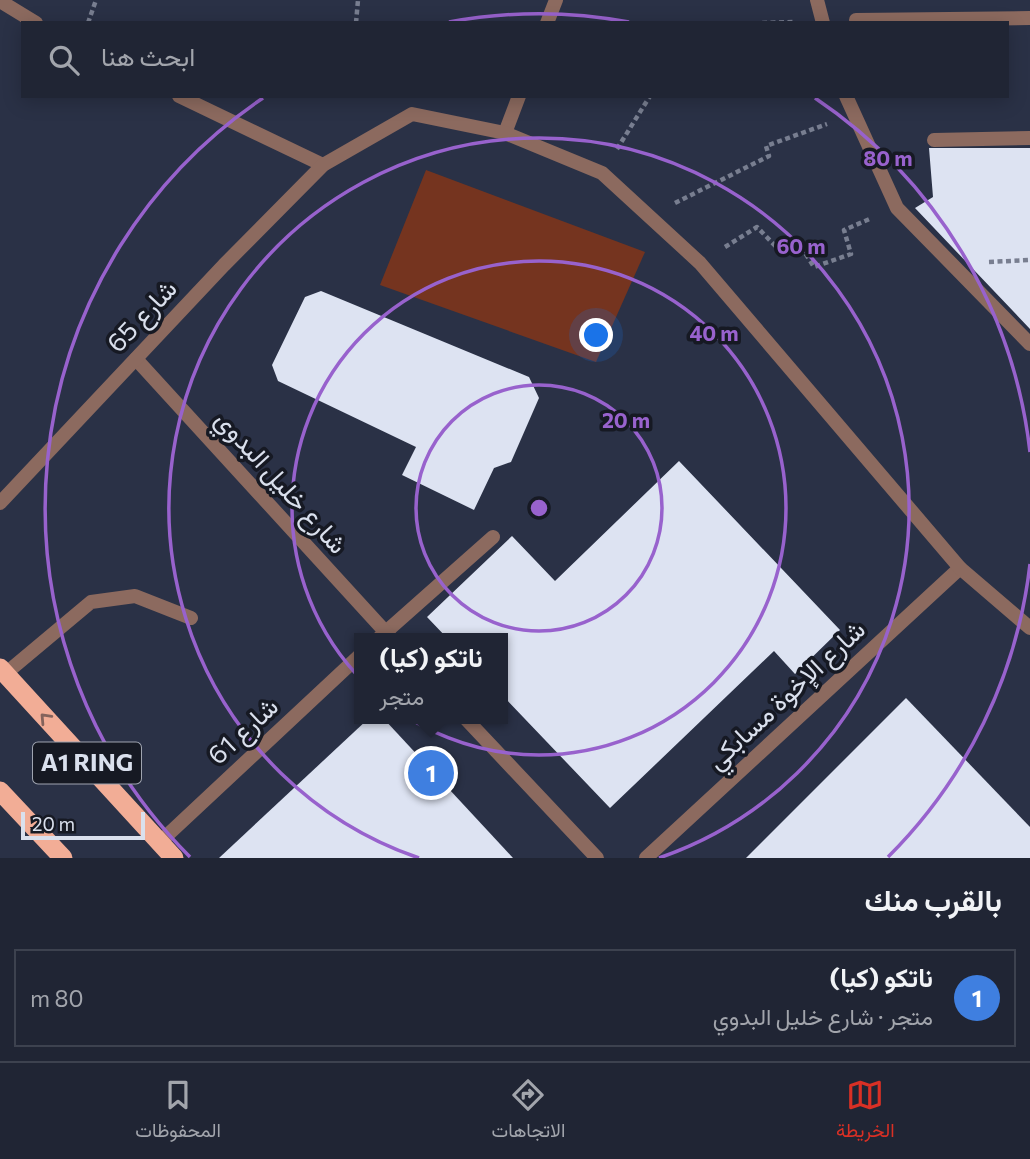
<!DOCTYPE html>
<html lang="ar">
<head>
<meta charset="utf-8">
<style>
	:root { --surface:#202534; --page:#2d3140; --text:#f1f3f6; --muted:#a2a5ac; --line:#3d424f; --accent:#d93025 }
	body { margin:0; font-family:Commissioner,Vazirmatn,sans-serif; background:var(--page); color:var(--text); direction:rtl }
	.scale { position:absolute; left:21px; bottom:18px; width:124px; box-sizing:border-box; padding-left:7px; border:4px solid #dae0ed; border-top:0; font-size:19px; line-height:24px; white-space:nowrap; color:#dae0ed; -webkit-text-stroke:5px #161923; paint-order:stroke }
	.you { position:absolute; left:597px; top:336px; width:24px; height:24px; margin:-18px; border:5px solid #fff; border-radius:50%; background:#1a73e8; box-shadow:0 0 0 10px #1a73e833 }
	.badge { display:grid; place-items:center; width:46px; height:46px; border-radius:50%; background:var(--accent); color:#fff; font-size:23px; font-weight:700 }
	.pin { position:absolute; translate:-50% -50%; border:4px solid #fff; box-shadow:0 2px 7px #0006 }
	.popup { position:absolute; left:354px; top:633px; width:154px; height:91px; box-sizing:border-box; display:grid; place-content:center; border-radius:0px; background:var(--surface); filter:drop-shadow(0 2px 5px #0005); font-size:23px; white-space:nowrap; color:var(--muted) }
	.popup b { font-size:26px; color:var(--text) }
	.popup::after { content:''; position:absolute; left:50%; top:100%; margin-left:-14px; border:14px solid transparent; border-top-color:var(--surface) }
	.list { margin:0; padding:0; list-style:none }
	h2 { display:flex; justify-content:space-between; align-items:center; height:91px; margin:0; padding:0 28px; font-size:30px }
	h2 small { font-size:23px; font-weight:400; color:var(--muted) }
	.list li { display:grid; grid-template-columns:46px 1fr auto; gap:21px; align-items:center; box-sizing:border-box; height:98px; margin:0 14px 14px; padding:0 14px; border:2px solid var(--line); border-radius:0px }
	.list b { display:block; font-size:26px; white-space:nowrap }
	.list p { margin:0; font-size:23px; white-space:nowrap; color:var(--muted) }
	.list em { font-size:23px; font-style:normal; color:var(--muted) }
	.icon { flex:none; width:38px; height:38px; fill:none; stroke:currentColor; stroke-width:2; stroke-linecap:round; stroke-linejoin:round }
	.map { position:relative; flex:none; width:1030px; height:858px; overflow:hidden; direction:ltr }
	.search { position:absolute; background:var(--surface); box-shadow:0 4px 18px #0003; left:21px; right:21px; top:21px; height:77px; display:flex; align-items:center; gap:18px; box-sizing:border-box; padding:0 24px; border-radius:0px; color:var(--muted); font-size:26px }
	.sheet { height:203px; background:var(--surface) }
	nav { display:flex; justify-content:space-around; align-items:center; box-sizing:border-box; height:98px; border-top:2px solid var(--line); background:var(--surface); font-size:19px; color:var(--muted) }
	nav a { display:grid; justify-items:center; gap:4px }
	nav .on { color:var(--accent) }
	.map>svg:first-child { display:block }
	.green { fill:#75341f }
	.building { fill:#dde3f2 }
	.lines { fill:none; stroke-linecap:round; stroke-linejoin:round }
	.path { stroke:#787e90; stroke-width:4.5; stroke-dasharray:5 3.5; stroke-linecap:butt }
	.service { stroke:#8c6a5f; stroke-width:14 }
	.pedestrian { stroke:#8c6a5f; stroke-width:14 }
	.minor { stroke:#8c6a5f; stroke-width:14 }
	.trunk { stroke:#f2ad96; stroke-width:19 }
	.oneway { stroke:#84635c }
	.ring { fill:none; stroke:#9862cd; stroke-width:3.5 }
	.labels { text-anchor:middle; stroke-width:7; stroke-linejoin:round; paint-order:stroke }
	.shield { fill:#161923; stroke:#9fa4b0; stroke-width:2 }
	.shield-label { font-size:24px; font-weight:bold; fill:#dae0ed }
	.street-label { font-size:26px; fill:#dae0ed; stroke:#161923 }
	.centre { fill:#9862cd; stroke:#161923; stroke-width:3.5 }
	.ring-label { font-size:21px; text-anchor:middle; font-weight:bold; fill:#9862cd; stroke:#161923; stroke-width:7; stroke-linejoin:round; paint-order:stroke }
</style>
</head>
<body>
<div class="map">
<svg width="1030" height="858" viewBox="0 0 1030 858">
	<rect width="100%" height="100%" fill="#2a3146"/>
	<polygon class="green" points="426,170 645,252 596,362 380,285"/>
	<g class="building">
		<polygon points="929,148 1030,148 1030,329 915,208 933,197"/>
		<polygon points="321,291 529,377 539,398 511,462 494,468 474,510 402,475 416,447 278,381 272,365 305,297"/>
		<polygon points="679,461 840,630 795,674 774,651 610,808 503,696 503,638 447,638 427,617 512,536 555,581"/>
		<polygon points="906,698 1030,827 1030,858 746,858"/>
		<polygon points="368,719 384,719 513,858 219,858"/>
	</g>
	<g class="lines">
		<g class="path">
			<polyline points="88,23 96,0"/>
			<polyline points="356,23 358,0"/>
			<polyline points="762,23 796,22"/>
			<polyline points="617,149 650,96"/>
			<polyline points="675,203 769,156 766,146 827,124"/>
			<polyline points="725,247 757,227 783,254 802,248 814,267 851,254 844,230 872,218"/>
			<polyline points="989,262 1030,260"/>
		</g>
		<g class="service">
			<polyline points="0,1 36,23"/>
			<polyline points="179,96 323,165"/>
			<polyline points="379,638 493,537"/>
			<polyline points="5,674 91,602 135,596 191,618"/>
			<polyline points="160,842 359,656"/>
			<polyline points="646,858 960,568"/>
		</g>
		<g class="pedestrian">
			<polyline points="856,20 1030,18"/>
			<polyline points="934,140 1030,138"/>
		</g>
		<g class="minor">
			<polyline points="817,0 823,23"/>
			<polyline points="547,23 556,0"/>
			<polyline points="846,96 897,208 1030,344"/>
			<polyline points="505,133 519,96"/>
			<polyline points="136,359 391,638"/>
			<polyline points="0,503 224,265 323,165 412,114 505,133 602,173 700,263 960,568 1030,628"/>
			<polyline points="466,719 597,858"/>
		</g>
		<g class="trunk">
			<polyline points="0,668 174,858"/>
			<polyline points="0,791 63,858"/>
		</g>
	</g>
	<defs><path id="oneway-chevron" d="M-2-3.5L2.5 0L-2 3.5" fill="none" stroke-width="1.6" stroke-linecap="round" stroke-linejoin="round" transform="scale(1.75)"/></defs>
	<use class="oneway" href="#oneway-chevron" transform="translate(45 718) rotate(-133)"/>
	<g class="ring">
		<circle cx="539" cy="508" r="123"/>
		<circle cx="539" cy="508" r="247"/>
		<path d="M419 858A370 370 0 1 1 659 858"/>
		<path d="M1030 564A494 494 0 0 1 888 857M190 857A494 494 0 0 1 263 98M449 22A494 494 0 0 1 629 22M815 98A494 494 0 0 1 1030 452"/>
	</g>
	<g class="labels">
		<rect class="shield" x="33" y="742.5" width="108" height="41" rx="5"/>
		<g class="shield-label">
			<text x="87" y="771">A1 RING</text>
		</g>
		<g class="street-label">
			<text transform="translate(142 316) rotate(-47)" y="9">شارع 65</text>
			<text transform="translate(281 482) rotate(48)" y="9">شارع خليل البدوي</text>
			<text transform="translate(786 695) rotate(-43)" y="9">شارع الإخوة مسابكي</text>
			<text transform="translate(243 731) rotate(-43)" y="9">شارع 61</text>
		</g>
	</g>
	<circle cx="539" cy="508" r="10" class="centre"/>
	<g class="ring-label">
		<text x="888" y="166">80 m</text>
		<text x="801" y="254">60 m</text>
		<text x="714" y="341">40 m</text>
		<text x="626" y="428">20 m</text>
	</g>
</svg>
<div class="scale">20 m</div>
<div class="you"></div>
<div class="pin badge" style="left:431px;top:773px;background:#3f7fe0">1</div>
<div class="popup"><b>ناتكو (كيا)</b>متجر</div>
<div class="search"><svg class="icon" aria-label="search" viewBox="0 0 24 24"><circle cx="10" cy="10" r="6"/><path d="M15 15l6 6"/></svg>ابحث هنا</div>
</div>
<section class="sheet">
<h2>بالقرب منك<small></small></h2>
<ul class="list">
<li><span class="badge" style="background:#3f7fe0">1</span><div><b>ناتكو (كيا)</b><p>متجر · شارع خليل البدوي</p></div><em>80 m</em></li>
</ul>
</section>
<nav>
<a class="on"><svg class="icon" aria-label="map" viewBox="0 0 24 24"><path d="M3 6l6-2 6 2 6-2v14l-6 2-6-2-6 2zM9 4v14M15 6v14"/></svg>الخريطة</a>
<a><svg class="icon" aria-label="directions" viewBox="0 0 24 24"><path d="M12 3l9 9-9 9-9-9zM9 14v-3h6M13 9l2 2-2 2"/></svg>الاتجاهات</a>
<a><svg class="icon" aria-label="saved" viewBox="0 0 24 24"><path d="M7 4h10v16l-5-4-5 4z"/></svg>المحفوظات</a>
</nav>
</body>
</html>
